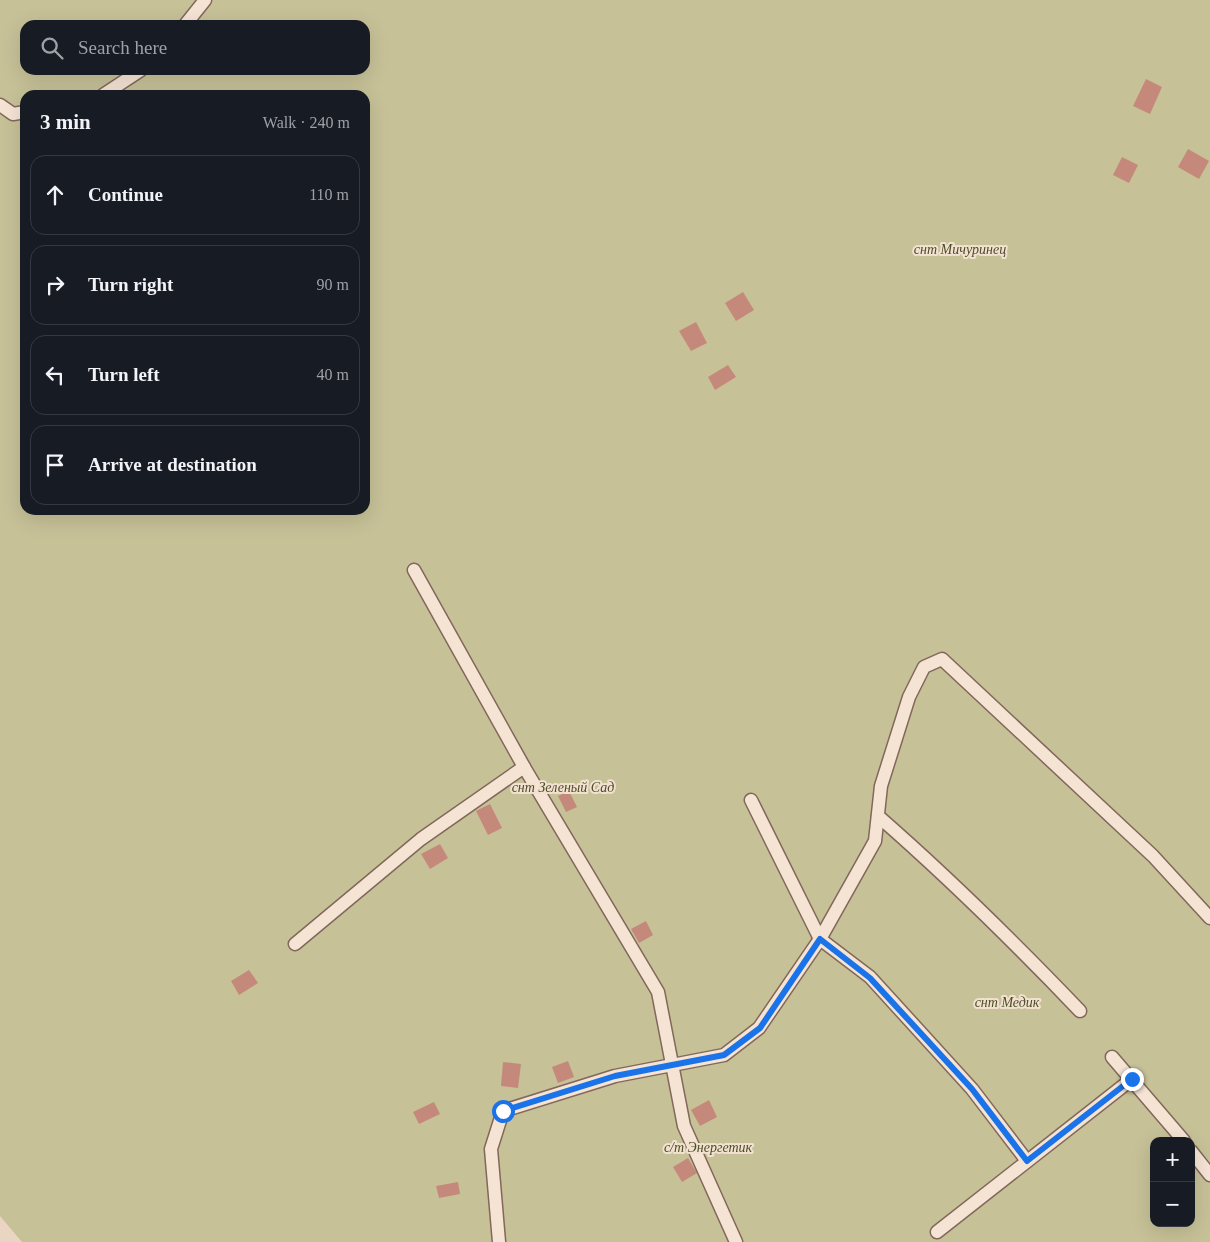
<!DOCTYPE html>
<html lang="en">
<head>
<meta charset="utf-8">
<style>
	:root { --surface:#171b24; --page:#20242c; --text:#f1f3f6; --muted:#9ea1a6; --line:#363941 }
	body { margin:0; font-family:Georgia,serif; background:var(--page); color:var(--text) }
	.controls { position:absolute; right:15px; bottom:15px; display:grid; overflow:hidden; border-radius:10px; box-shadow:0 5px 20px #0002 }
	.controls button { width:45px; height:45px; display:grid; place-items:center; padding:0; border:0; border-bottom:1px solid var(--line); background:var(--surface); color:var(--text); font:25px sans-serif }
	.stop { position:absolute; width:15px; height:15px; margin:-11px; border:4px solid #1a73e8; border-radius:50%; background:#fff }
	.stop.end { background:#1a73e8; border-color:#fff; box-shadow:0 1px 5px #0008 }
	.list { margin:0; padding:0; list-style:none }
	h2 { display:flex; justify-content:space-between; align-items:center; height:65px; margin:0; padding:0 20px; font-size:21px }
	h2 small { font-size:16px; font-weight:400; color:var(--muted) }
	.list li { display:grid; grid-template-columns:32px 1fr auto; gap:15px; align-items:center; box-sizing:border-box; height:80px; margin:0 10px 10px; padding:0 10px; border:1px solid var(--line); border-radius:15px }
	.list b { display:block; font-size:19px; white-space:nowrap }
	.list em { font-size:16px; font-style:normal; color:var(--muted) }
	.icon { flex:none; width:28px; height:28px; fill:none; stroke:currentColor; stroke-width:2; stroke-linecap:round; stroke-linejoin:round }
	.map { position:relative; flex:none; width:1210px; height:1242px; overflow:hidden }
	.search { position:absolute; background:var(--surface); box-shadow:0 5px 20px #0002; left:20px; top:20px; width:350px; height:55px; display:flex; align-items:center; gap:12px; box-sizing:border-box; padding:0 18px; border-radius:15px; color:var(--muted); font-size:19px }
	.panel { position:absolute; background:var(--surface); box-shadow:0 5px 20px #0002; left:20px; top:90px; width:350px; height:425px; border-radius:15px }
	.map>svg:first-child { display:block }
	.green { fill:#c6c197; fill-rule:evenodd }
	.building { fill:#c5897b }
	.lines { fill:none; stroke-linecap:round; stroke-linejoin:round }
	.lane-casing { stroke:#82675b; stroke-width:15 }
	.lane { stroke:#f5e4d4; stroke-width:12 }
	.route { stroke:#1a73e8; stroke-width:6 }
	.labels { text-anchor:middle; stroke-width:4; stroke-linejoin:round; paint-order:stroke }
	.park-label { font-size:14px; font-style:italic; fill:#4c4e26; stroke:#f2e1d1 }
</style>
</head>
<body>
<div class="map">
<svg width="1210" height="1242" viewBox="0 0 1210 1242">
	<rect width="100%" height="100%" fill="#ead5c2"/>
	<path class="green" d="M0 0H1210V1242H22L0 1216ZM25 25H365V70H25ZM25 95H365V510H25ZM1154 1141H1191V1223H1154Z"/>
	<g class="building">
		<polygon points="1146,79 1162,87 1150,114 1133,106"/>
		<polygon points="1188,149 1209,161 1199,179 1178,167"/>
		<polygon points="1122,157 1138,165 1129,183 1113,175"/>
		<polygon points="743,292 754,310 736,321 725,303"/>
		<polygon points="696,322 707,343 691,351 679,331"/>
		<polygon points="728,365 736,377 715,390 708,377"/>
		<polygon points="569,791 577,807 566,812 558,796"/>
		<polygon points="490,804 502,828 488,835 476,811"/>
		<polygon points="440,844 448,858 430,869 421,854"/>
		<polygon points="646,921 653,935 639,943 631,929"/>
		<polygon points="249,970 258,983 239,995 231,981"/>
		<polygon points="568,1061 574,1077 558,1083 552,1067"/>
		<polygon points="503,1062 521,1064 518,1088 501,1086"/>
		<polygon points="709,1100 717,1117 700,1126 691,1110"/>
		<polygon points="434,1102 440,1114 419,1124 413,1112"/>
		<polygon points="688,1158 697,1173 682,1182 673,1167"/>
		<polygon points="458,1182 460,1194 439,1198 436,1186"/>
	</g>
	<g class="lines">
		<g class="lane-casing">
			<g id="lane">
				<polyline points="185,25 205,0"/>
				<polyline points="103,95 141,70"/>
				<polyline points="0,105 13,114 25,112"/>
				<polyline points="414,570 524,767 658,992 684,1126 736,1242"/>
				<polyline points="751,800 820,939 870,977 972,1089 1027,1161"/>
				<path d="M878 816C949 878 1015 943 1080 1011"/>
				<polyline points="295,944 421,839 524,767"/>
				<polyline points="1112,1057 1184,1141"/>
				<polyline points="1191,1151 1210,1175"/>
				<polyline points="937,1232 1132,1079"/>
				<polyline points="499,1242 491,1149 503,1111 615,1076 724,1055 759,1028 820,939 875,841 881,786 909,697 924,667 942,659 1153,856 1210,918"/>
			</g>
		</g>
		<use href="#lane" class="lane"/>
	</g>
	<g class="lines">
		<polyline class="route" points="503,1111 615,1076 724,1055 760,1028 820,939 870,978 972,1089 1027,1161 1132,1079"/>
	</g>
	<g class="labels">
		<g class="park-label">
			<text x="960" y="254">снт Мичуринец</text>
			<text x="563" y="792">снт Зеленый Сад</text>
			<text x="1007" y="1007">снт Медик</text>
			<text x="708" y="1152">с/т Энергетик</text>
		</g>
	</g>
</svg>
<div class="controls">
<button>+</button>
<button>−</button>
</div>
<div class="stop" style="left:503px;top:1111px"></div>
<div class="stop end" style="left:1132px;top:1079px"></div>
<div class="search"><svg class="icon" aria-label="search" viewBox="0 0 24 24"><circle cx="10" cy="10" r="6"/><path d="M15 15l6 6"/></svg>Search here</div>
<section class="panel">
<h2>3 min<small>Walk · 240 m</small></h2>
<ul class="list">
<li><svg class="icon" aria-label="ahead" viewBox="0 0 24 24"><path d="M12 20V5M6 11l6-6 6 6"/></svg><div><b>Continue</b></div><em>110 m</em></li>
<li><svg class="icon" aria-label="right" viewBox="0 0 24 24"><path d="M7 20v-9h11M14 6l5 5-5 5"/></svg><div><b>Turn right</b></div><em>90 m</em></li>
<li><svg class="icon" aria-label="left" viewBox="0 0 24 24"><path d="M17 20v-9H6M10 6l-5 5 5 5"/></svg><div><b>Turn left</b></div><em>40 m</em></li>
<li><svg class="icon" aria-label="arrive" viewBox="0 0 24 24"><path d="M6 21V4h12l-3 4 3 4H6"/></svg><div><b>Arrive at destination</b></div></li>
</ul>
</section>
</div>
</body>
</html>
